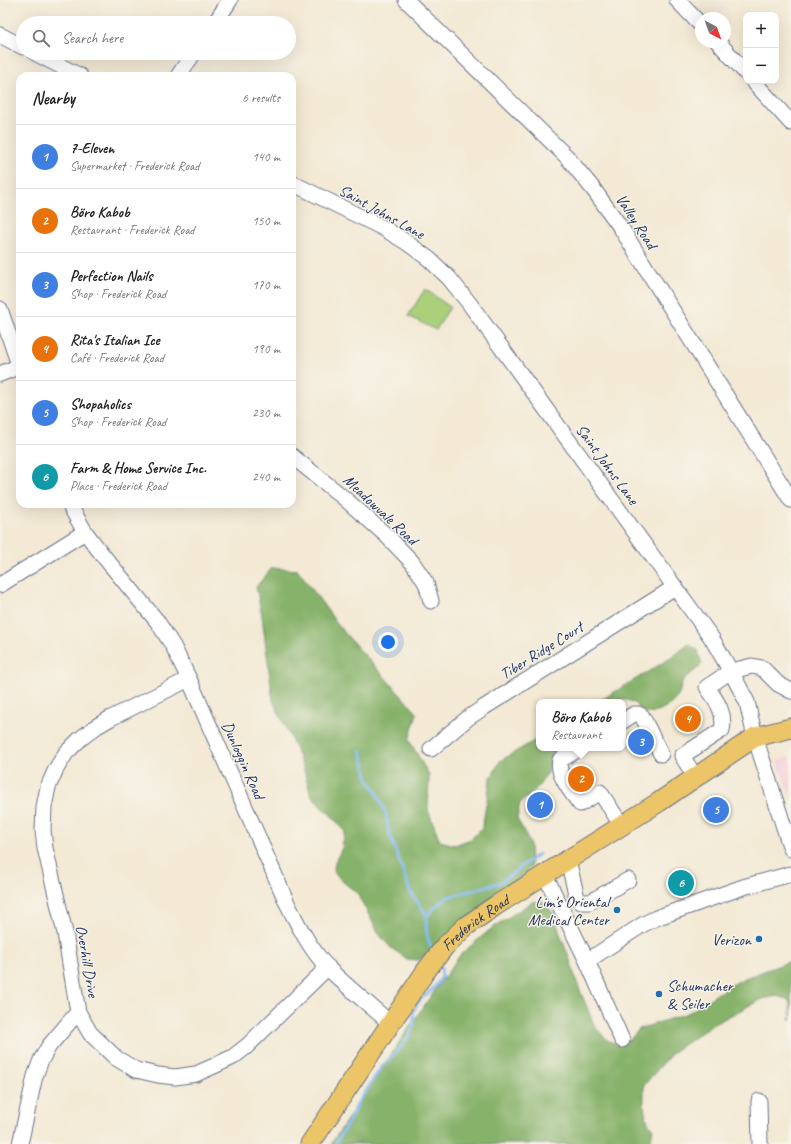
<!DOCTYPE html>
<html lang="en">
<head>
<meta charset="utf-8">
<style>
	:root { --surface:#fff; --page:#f6f6f6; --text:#222; --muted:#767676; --line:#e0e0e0; --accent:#1f6fb2 }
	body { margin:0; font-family:Caveat,sans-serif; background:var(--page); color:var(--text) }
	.controls { position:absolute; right:12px; top:12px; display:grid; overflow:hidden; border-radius:8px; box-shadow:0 4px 16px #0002 }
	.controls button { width:36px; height:36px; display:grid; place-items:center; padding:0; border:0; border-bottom:1px solid var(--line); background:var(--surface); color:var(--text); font:20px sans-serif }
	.compass { position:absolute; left:695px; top:12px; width:36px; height:36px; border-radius:50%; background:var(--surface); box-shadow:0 4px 16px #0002; rotate:139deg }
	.you { position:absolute; left:388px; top:642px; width:14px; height:14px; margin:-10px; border:3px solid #fff; border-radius:50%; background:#1a73e8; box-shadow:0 0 0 6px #1a73e833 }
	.badge { display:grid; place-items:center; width:26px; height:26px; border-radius:50%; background:var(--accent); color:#fff; font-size:13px; font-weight:700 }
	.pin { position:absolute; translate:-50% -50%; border:2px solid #fff; box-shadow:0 1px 4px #0006 }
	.popup { position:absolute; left:536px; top:699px; width:90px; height:52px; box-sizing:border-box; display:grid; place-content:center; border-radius:8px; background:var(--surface); filter:drop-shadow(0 1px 3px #0005); font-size:13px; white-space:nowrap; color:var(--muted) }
	.popup b { font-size:15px; color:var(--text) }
	.popup::after { content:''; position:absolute; left:50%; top:100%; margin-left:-8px; border:8px solid transparent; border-top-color:var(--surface) }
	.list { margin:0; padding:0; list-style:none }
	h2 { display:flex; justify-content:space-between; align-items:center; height:52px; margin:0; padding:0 16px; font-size:17px }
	h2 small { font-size:13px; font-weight:400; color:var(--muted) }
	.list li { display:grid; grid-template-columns:26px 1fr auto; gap:12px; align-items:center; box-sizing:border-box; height:64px; padding:0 16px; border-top:1px solid var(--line) }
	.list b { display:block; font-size:15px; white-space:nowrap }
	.list p { margin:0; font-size:13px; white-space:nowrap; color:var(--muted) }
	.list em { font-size:13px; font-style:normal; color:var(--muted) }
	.icon { flex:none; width:22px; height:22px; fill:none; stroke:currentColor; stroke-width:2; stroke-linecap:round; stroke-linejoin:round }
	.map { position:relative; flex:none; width:791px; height:1144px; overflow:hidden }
	.search { position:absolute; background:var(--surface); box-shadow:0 4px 16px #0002; left:16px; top:16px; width:280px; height:44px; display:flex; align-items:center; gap:10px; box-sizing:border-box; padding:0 14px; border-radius:22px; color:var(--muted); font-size:15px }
	.panel { position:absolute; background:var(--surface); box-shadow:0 4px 16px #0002; left:16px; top:72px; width:280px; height:436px; border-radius:12px }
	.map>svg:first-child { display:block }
	.built { fill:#f5cfda }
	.green { fill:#aad07a; stroke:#62806c }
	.forest { fill:#87b26a; stroke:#517064 }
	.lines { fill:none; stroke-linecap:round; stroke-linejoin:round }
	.stream { stroke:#85baf3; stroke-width:3 }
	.minor-casing { stroke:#677087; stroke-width:17 }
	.major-casing { stroke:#677087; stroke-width:21 }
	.minor { stroke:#fff; stroke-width:15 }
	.major { stroke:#ecc569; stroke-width:19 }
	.poi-dot { fill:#1f6fb2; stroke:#f7f3e8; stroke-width:1.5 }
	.labels { text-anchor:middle; stroke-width:3; stroke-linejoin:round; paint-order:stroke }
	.street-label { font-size:16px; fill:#1b2f5e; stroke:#f7f3e8 }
	.poi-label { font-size:16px; fill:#1b2f5e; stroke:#f7f3e8; text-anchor:end }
</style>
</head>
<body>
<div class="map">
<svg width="791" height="1144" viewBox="0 0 791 1144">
	<rect width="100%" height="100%" fill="#f7f3e8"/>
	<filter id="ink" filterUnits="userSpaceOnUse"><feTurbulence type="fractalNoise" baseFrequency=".025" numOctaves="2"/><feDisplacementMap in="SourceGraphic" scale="8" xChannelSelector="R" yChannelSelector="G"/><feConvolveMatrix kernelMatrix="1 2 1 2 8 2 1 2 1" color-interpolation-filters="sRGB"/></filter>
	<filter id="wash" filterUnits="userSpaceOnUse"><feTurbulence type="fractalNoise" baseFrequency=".012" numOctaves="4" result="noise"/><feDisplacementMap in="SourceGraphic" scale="16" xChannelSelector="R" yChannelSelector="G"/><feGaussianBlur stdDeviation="0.9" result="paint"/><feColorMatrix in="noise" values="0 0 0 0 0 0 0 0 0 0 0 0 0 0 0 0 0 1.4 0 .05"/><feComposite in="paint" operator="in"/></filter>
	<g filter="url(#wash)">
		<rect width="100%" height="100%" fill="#f3e9d4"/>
		<polygon class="built" points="791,756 791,798 777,761"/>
		<polygon class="green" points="425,289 450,307 436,330 408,316"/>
		<g class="forest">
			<path d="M272 568 298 570 341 629 417 713 409 740 429 775 428 810 440 841 455 845 471 839 482 828 487 800 490 780 500 761 539 738V748H553C550 776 541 786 520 803L517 819 524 831 530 845 531 867C497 901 456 929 419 960L407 959 391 948 379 934 357 893 341 880 334 871 335 862 342 848 345 831 329 813 322 808 311 795 304 770 291 738 273 701 262 616 256 587Z"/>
			<polygon points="688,644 698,650 702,664 682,682 679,695 671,704 656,712 645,714 633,702 623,699 613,700 608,702 598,702 674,656"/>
			<path d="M542 901 554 914 560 934 569 957 577 983 595 1027 607 1040 618 1045 630 1040 639 1029 688 1013 731 985 745 978 791 961V1020L790 1006 789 1000 777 996 762 999 712 1025 673 1052 644 1085C644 1100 642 1117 653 1129L650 1144H331L423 1007 460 955 491 929 532 902Z"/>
		</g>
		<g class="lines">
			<g class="stream">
				<polyline points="361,751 368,779 375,789 386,814 389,832 410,891 427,916"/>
				<polyline points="431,947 428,939 426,927 427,916 434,908 448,897 498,883 511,875 520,867 539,854"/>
				<polyline points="335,1144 349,1121 358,1103 383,1065 401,1047 409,1036 414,1024 413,1013 416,1005 423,997 434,988 442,977 441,967"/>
			</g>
		</g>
	</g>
	<g filter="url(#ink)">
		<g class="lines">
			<g class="minor-casing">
				<g id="minor">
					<polyline points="406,0 567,157 594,190 621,228 791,500"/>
					<polyline points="677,0 701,25"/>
					<polyline points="215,23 230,0"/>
					<polyline points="0,35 23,47"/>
					<polyline points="718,42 746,73"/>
					<polyline points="35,53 80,76"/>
					<polyline points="178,76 194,53"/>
					<polyline points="753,81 791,123"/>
					<polyline points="292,183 383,228 406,242 429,259 449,278 469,303 711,637 734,677 747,702 755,737 791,849"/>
					<polyline points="0,309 20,368"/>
					<polyline points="0,374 20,366"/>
					<polyline points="292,456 344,498 387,536 412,562 426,583 431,601"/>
					<path d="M69 504 85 532 105 558 157 621 173 646 189 679 287 903C298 925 310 949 328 968 348 988 370 1005 391 1024"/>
					<polyline points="0,585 85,532"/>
					<polyline points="189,679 111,718 97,726 80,739 66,753 56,769 48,787 44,807 43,830 45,848 65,933 78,1012 90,1033 116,1058 136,1070 158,1075 175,1077 196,1074 214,1066 233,1057 247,1046 328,967"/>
					<polyline points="623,721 634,714 638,714 642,716 661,754"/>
					<path d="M580 748 560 760C556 774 572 793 580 804L600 792 622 826"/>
					<polyline points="431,749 468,718 483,708 675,587"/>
					<path d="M696 778 682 756 722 730C726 713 716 700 707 687L731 671 752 666 762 668 778 684 791 691"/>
					<polyline points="568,860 577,898 581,902 590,902 628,880"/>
					<polyline points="545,875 587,961 622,1040"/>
					<polyline points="587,961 642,925 656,918 743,887 791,874"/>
					<polyline points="759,1101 760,1144"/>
					<polyline points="20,1144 35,1076 41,1060 49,1046 78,1012"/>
				</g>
			</g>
			<g class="major-casing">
				<g id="major">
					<path id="s1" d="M310 1144 425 972 445 946 466 926 495 906 659 802 755 737 791 728"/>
				</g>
			</g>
			<use href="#minor" class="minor"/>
			<use href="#major" class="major"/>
		</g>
	</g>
	<g class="poi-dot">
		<circle cx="617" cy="910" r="4"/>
		<circle cx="759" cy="939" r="4"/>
		<circle cx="659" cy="994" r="4"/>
	</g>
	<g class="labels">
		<g class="street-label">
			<text transform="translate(382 211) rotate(29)" y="6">Saint Johns Lane</text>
			<text transform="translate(637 221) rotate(57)" y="6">Valley Road</text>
			<text transform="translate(608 464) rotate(54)" y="6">Saint Johns Lane</text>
			<text transform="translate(381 509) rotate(43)" y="6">Meadowvale Road</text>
			<text transform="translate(541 650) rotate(-32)" y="6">Tiber Ridge Court</text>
			<text transform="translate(244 760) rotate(66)" y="6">Dunloggin Road</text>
			<text dy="6" stroke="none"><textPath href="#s1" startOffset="278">Frederick Road</textPath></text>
			<text transform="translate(88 961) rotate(80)" y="6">Overhill Drive</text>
		</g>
		<g class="poi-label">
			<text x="609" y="907">Lim's Oriental<tspan x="609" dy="18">Medical Center</tspan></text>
			<text x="751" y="945">Verizon</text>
			<text x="667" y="991" text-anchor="start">Schumacher<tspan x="667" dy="18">&amp; Seiler</tspan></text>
		</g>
	</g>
</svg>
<div class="controls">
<button>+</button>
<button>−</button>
</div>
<svg class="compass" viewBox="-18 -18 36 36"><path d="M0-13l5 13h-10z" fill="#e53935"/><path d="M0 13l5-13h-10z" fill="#767676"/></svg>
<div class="you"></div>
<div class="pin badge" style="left:540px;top:805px;background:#3f7fe0">1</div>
<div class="pin badge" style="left:581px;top:779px;background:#e8710a">2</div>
<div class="popup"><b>Böro Kabob</b>Restaurant</div>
<div class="pin badge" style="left:641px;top:742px;background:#3f7fe0">3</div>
<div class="pin badge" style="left:688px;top:719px;background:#e8710a">4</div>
<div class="pin badge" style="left:716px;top:810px;background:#3f7fe0">5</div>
<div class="pin badge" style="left:681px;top:883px;background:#0f9aa8">6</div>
<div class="search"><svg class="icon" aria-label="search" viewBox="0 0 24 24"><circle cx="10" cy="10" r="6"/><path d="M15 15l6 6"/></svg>Search here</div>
<section class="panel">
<h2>Nearby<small>6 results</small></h2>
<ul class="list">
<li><span class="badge" style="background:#3f7fe0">1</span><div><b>7-Eleven</b><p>Supermarket · Frederick Road</p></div><em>140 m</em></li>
<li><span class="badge" style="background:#e8710a">2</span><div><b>Böro Kabob</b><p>Restaurant · Frederick Road</p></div><em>150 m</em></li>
<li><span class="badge" style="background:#3f7fe0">3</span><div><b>Perfection Nails</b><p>Shop · Frederick Road</p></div><em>170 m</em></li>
<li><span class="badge" style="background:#e8710a">4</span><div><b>Rita's Italian Ice</b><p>Café · Frederick Road</p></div><em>190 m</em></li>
<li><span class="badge" style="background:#3f7fe0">5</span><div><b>Shopaholics</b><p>Shop · Frederick Road</p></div><em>230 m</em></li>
<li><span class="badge" style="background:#0f9aa8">6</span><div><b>Farm &amp; Home Service Inc.</b><p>Place · Frederick Road</p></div><em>240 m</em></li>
</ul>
</section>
</div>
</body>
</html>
